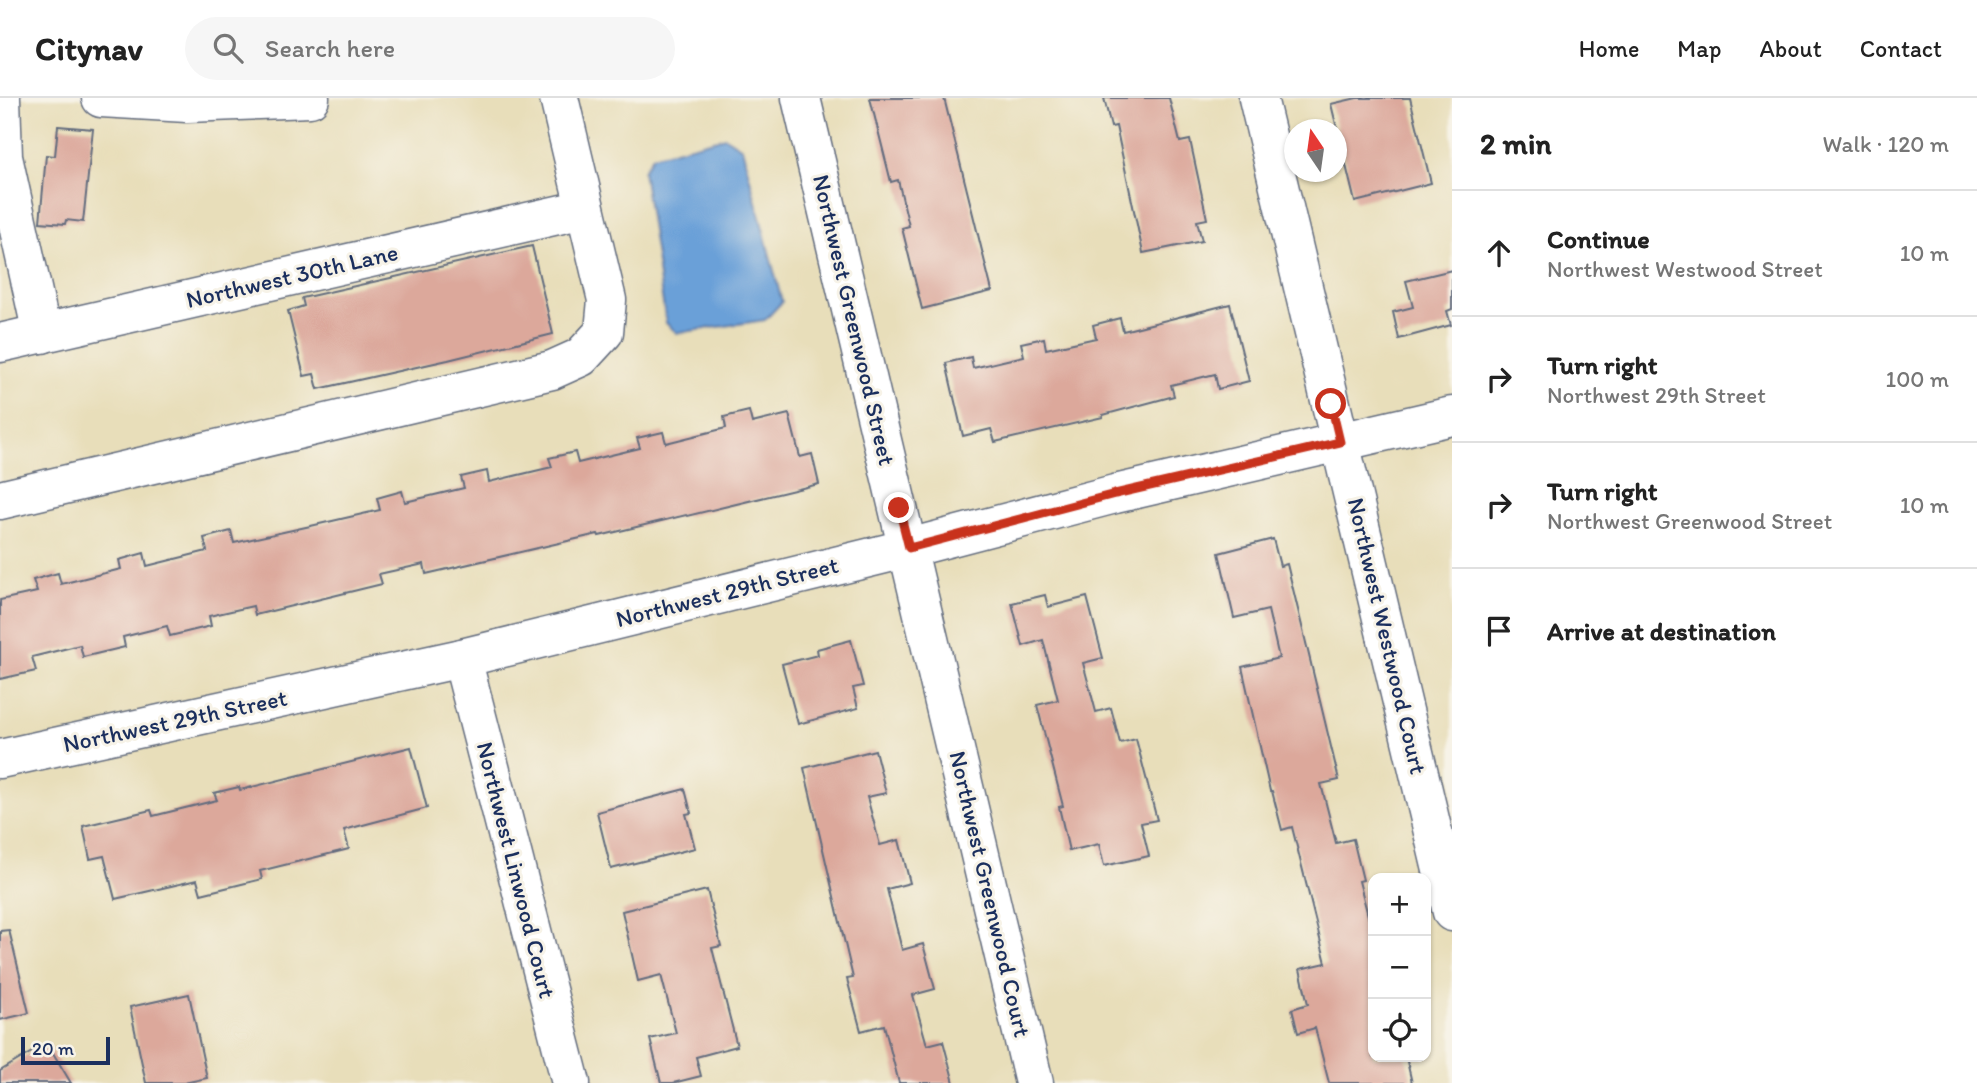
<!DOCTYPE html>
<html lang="en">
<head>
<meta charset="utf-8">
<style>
	:root { --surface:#fff; --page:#f6f6f6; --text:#222; --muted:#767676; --line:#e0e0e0 }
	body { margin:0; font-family:Itim,sans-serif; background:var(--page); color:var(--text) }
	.controls { position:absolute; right:21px; bottom:21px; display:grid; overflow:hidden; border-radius:14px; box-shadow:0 2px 5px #0004 }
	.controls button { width:63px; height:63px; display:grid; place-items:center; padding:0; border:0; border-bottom:2px solid var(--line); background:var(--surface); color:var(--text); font:35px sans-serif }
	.compass { position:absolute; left:1284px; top:21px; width:63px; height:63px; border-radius:50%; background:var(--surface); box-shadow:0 2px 5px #0004; rotate:347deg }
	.scale { position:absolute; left:21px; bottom:18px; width:89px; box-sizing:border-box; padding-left:7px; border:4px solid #1b2f5e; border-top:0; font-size:19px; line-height:24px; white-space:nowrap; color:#1b2f5e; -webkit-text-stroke:5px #f7f3e8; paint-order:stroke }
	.stop { position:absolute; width:21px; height:21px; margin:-16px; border:5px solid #c8321e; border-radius:50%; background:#fff }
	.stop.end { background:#c8321e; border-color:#fff; box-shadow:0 2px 7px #0008 }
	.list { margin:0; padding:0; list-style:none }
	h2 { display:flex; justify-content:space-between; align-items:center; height:91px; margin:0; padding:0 28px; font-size:30px }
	h2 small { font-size:23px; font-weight:400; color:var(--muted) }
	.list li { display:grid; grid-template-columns:46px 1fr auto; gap:21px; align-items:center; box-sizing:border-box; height:126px; padding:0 28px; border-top:2px solid var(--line) }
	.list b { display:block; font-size:26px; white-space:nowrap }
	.list p { margin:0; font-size:23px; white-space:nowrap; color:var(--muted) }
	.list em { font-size:23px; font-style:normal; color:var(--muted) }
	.icon { flex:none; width:38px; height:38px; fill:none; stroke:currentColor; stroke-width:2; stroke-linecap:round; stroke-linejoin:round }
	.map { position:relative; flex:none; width:1452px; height:985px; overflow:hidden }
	header { display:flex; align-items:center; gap:42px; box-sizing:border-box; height:98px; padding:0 35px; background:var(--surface); border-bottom:2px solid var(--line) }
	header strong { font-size:33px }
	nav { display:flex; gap:38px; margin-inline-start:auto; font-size:24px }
	.search { width:490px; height:63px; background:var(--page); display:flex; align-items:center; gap:18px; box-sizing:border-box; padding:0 24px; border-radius:38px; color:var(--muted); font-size:26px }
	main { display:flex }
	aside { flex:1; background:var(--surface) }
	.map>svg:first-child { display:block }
	.water { fill:#6ba0d8; stroke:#43689b; stroke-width:2 }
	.building { fill:#dca89b }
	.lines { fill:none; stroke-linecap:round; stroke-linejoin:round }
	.minor-casing { stroke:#636c7e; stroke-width:41 }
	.minor { stroke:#fff; stroke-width:38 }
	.route { stroke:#c8321e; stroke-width:9 }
	.labels { text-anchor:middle; stroke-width:6; stroke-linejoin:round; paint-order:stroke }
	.street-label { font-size:24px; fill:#1b2f5e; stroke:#f7f3e8 }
</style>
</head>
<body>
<header>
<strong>Citynav</strong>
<div class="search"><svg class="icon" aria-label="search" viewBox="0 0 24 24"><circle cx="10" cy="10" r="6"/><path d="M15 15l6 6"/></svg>Search here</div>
<nav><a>Home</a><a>Map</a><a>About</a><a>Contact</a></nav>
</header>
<main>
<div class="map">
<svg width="1452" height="985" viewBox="0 0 1452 985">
	<rect width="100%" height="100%" fill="#f7f3e8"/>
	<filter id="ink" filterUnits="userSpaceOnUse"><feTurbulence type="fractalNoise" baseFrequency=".0143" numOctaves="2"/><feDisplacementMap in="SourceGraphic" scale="14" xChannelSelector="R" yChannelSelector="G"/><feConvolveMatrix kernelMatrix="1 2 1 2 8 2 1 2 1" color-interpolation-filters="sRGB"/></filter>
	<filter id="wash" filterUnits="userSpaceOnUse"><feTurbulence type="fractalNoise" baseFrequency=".00686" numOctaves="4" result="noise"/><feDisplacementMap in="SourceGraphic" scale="28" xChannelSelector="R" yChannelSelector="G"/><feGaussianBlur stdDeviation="1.57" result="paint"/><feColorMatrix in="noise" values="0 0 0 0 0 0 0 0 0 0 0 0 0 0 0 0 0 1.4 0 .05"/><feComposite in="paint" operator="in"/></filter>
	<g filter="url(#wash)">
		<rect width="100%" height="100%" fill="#e8deba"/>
		<polygon class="water" points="725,39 742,50 782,204 765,222 677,235 666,225 643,73 652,58"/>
		<g id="blocks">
			<g class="building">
				<polygon points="870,0 944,0 992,193 922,211 902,130 909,128 898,82 891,84"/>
				<polygon points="1104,0 1169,0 1180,44 1190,42 1207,121 1197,123 1202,143 1143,155 1116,28 1111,29"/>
				<polygon points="1357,0 1410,0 1431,85 1355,104 1331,6"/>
				<polygon points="58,28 93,31 83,124 66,122 65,126 40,124 46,57 55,58"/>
				<polygon points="532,148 553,236 448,262 318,291 314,276 304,278 288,213 304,208 302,200"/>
				<polygon points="1452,172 1452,211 1447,213 1451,227 1399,241 1393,214 1413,209 1406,183"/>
				<polygon points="1230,206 1249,283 1218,291 1215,276 1171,287 1174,298 1103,317 1103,319 995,344 991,331 963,338 946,265 971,259 973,270 1024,258 1021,245 1044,240 1046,251 1096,240 1093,227 1120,220 1123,233"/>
				<polygon points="749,313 752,325 789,316 800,359 812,356 819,386 687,418 686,417 599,438 598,436 426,476 424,466 379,476 382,486 255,517 253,508 209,518 211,528 170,538 167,528 123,539 125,549 83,559 80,547 32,559 36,573 0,581 0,502 37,494 33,482 58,475 61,486 121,471 119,462 144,455 147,468 207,453 204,440 231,433 234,445 315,427 380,412 377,400 402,393 405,404 464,390 461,379 487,373 489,384 552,369 549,360 575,354 578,365 640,350 637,340 663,334 666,345 726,330 724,319"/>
				<polygon points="1273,441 1280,468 1287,466 1339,682 1321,686 1336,745 1353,741 1363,782 1359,783 1373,837 1373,959 1406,959 1412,985 1329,985 1315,930 1298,935 1292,911 1308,906 1300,871 1326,865 1292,729 1282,732 1272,693 1270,693 1242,569 1279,560 1268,512 1234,520 1219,455"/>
				<polygon points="1045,497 1048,509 1087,499 1103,560 1083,565 1096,614 1111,610 1120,645 1136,641 1157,722 1141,725 1149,758 1104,768 1099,746 1069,753 1059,709 1063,708 1037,607 1058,602 1043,542 1023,548 1012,505"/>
				<polygon points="851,542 863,588 853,590 858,610 798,626 782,566 818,557 817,551"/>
				<polygon points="411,649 427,710 344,732 349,751 260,773 262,781 201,796 197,782 115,801 104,758 90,761 83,728 151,712 153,718 217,702 214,695 239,689 240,692"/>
				<polygon points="875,652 886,695 867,699 880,747 899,742 910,785 887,791 902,852 923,846 935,891 913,897 927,947 943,943 954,985 899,985 884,927 861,933 847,881 853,880 804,670"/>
				<polygon points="685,691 691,715 686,716 695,750 611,771 597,714"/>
				<polygon points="707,792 721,848 712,850 737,948 696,959 701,978 673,985 661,985 650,941 676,935 661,877 638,883 622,813"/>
				<polygon points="9,832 29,915 0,922 0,833"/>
				<polygon points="189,896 207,980 184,985 146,985 130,909"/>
				<polygon points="47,945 71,985 0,985 0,973"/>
			</g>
		</g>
	</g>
	<g filter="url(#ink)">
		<use href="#blocks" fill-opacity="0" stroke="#636c7e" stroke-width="2"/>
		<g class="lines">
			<g class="minor-casing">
				<g id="minor">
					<polyline points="1,0 3,59 42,236"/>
					<polyline points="101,0 187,5 310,0"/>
					<polyline points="801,0 1034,985"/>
					<polyline points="1258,0 1452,814"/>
					<polyline points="0,245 584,111"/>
					<polyline points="0,402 552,272 581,259 604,234 607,202 559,0"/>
					<polyline points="462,560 571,985"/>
					<polyline points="0,661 462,560 909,450 1115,396 1452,318"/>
				</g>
			</g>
			<use href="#minor" class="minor"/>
		</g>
	</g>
	<g class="lines" filter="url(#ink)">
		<polyline class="route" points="899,410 909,450 1115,396 1340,344 1331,306"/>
	</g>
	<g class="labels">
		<g class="street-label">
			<text transform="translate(292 178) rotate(-13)" y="8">Northwest 30th Lane</text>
			<text transform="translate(854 222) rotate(77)" y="8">Northwest Greenwood Street</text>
			<text transform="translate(727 494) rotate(-14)" y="8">Northwest 29th Street</text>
			<text transform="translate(1387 538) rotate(77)" y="8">Northwest Westwood Court</text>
			<text transform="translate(175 623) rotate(-12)" y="8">Northwest 29th Street</text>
			<text transform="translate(516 772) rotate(76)" y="8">Northwest Linwood Court</text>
			<text transform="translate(990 796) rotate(77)" y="8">Northwest Greenwood Court</text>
		</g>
	</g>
</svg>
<div class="controls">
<button>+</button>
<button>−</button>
<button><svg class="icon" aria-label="locate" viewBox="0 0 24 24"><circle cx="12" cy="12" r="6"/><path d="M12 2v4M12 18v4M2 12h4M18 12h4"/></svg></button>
</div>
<svg class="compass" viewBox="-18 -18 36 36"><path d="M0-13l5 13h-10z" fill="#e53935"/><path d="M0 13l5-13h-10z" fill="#767676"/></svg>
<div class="scale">20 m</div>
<div class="stop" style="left:1331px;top:306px"></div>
<div class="stop end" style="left:899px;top:410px"></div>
</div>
<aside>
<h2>2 min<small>Walk · 120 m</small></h2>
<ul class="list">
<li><svg class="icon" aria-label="ahead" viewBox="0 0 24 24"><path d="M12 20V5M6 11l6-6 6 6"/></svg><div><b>Continue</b><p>Northwest Westwood Street</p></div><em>10 m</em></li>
<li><svg class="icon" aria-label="right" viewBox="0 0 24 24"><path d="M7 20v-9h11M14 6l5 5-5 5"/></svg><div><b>Turn right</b><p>Northwest 29th Street</p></div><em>100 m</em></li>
<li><svg class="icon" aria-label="right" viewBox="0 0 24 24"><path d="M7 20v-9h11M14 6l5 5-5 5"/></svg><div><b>Turn right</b><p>Northwest Greenwood Street</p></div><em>10 m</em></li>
<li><svg class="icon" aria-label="arrive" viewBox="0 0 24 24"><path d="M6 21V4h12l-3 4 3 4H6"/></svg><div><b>Arrive at destination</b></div></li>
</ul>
</aside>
</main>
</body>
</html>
